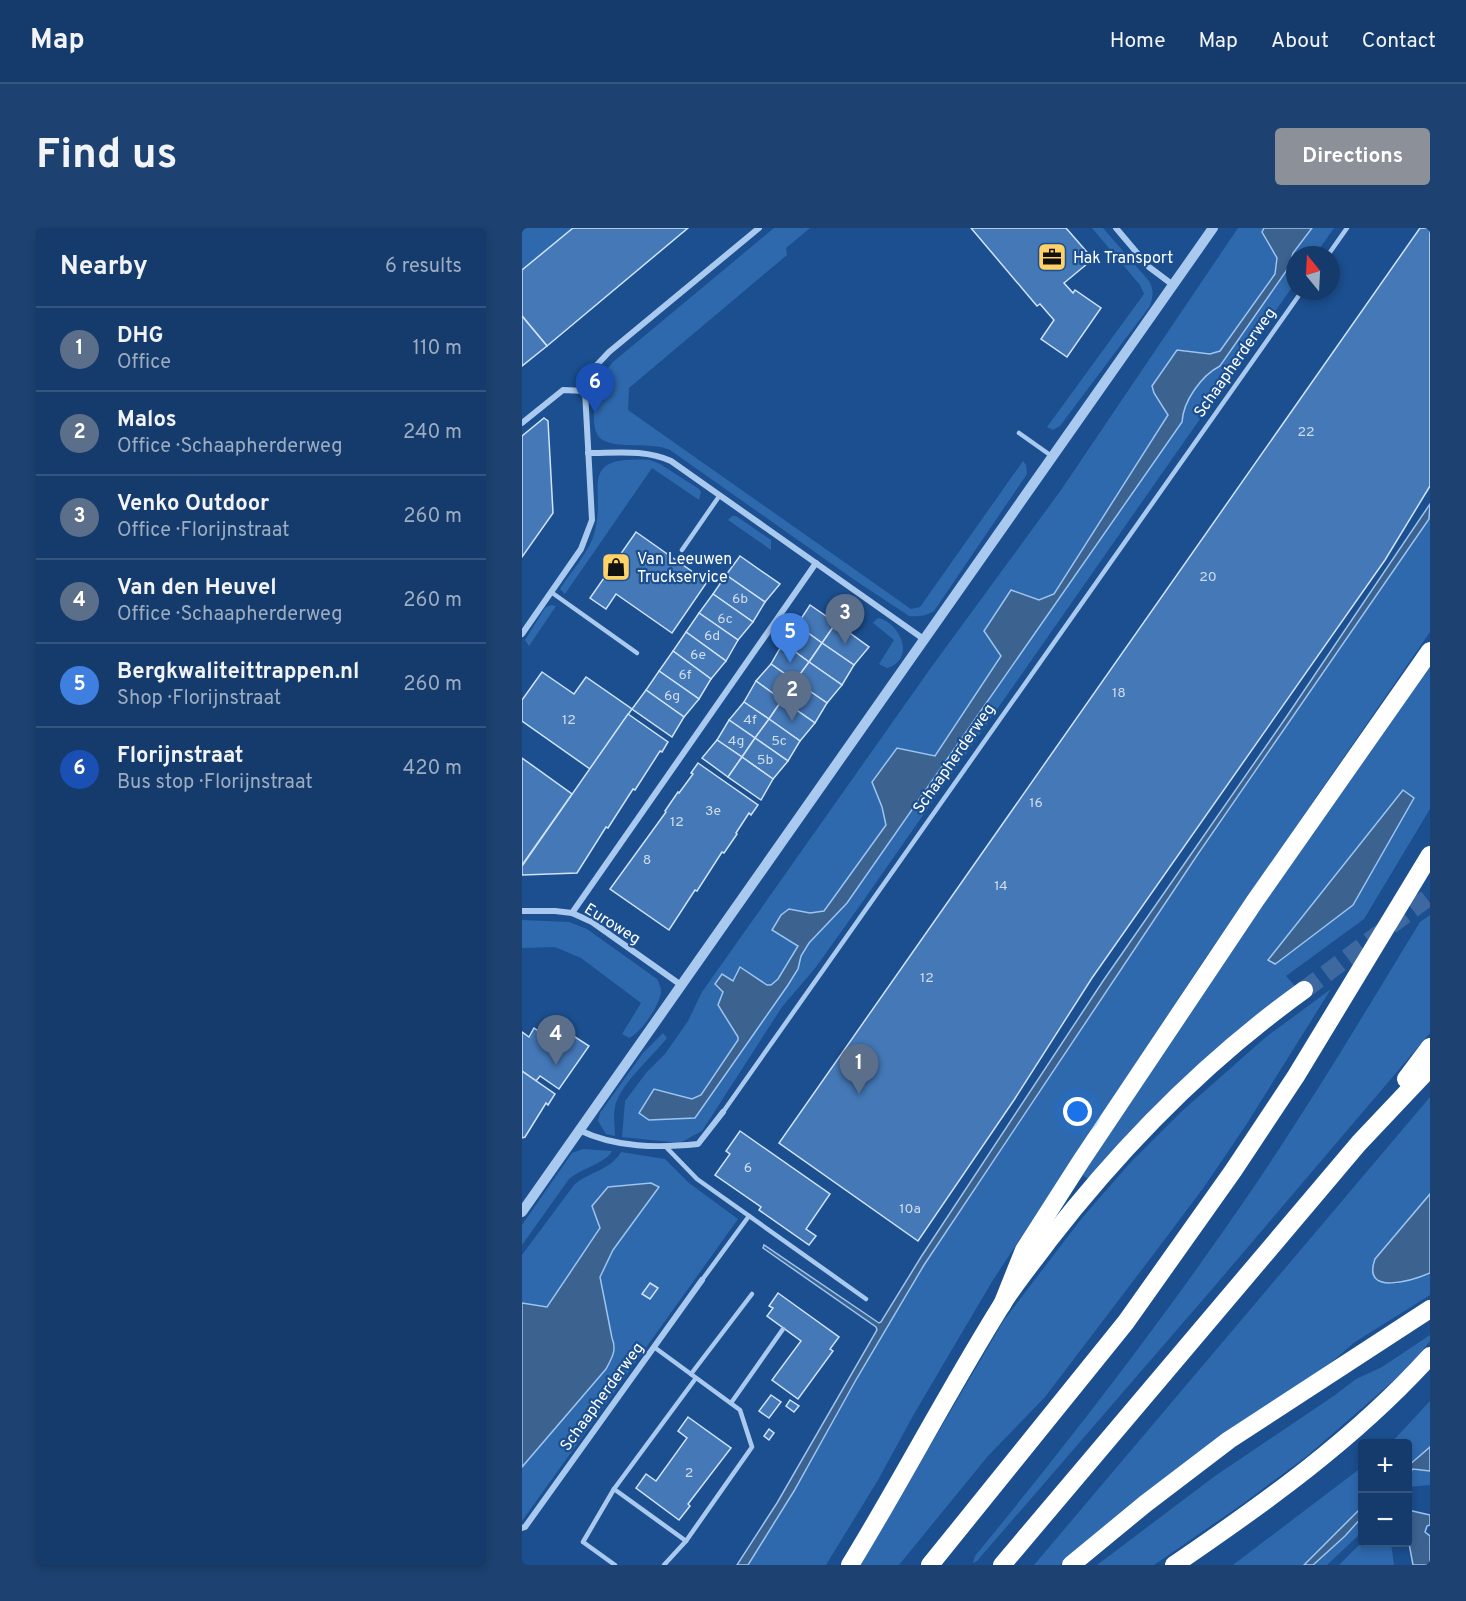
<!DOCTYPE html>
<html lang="en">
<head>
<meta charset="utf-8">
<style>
	:root { --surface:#143b6b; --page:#1d4271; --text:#f1f3f6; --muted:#9dadc1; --line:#33557e; --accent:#8c9099 }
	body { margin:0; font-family:Overpass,sans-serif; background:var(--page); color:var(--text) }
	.controls { position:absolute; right:18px; bottom:18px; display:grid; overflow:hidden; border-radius:6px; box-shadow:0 3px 9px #0003 }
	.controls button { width:54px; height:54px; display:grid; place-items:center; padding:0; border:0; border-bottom:2px solid var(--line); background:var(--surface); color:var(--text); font:30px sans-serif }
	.compass { position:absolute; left:764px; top:18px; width:54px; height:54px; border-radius:50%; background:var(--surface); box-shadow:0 3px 9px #0003; rotate:342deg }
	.you { position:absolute; left:556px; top:884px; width:21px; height:21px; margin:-15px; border:4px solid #fff; border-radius:50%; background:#1a73e8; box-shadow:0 0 0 9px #1a73e833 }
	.badge { display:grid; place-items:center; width:39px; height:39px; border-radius:50%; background:var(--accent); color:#fff; font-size:20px; font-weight:700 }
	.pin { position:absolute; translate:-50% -50px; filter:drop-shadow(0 2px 3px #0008) }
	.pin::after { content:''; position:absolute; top:32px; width:21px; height:18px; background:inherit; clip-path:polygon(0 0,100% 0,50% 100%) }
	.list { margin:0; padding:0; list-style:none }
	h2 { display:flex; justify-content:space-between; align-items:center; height:78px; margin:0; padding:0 24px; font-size:26px }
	h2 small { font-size:20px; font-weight:400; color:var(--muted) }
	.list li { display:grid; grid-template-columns:39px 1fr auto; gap:18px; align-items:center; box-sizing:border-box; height:84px; padding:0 24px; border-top:2px solid var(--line) }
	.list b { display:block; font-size:22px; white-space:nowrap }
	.list p { margin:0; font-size:20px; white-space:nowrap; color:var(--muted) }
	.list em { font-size:20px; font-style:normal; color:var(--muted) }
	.map { position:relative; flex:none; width:908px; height:1337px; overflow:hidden; border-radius:6px }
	header { display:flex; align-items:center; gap:36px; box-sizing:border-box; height:84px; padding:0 30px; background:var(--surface); border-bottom:2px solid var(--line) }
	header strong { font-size:28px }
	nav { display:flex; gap:33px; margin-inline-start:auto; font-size:21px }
	.intro { display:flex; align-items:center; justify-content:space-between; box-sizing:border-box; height:144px; padding:0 36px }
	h1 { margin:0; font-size:42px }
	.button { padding:15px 27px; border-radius:6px; background:var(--accent); color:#fff; font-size:21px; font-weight:700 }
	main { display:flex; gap:36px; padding:0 36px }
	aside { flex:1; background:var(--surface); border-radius:6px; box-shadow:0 3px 9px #0003 }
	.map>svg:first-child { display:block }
	.green { fill:#2e69ad; fill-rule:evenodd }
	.water { fill:#3c6290; stroke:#9cc4f0; stroke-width:1.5 }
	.building { fill:#4478b7; stroke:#cfe3fa; stroke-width:1.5 }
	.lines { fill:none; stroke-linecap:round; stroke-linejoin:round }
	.motorway-tunnel { stroke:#3d69a0; stroke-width:18; stroke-dasharray:18 9; stroke-linecap:butt }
	.service { stroke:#a9c9ee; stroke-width:4.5 }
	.minor { stroke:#a9c9ee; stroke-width:6 }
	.tertiary { stroke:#a9c9ee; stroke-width:10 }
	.motorway { stroke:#fff; stroke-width:18 }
	.labels { text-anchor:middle; stroke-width:4.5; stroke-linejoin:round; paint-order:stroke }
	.number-label { font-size:14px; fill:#d0dded }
	.poi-label { font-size:16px; fill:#fff; stroke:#1b4f8f; text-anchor:start }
	.street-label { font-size:16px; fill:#fff; stroke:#1b4f8f }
</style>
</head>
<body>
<header>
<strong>Map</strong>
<nav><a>Home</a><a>Map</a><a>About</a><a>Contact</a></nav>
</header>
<div class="intro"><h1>Find us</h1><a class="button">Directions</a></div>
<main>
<aside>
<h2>Nearby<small>6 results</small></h2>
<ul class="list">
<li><span class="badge" style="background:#5c6f8a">1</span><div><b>DHG</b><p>Office</p></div><em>110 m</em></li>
<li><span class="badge" style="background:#5c6f8a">2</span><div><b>Malos</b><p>Office · Schaapherderweg</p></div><em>240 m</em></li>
<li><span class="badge" style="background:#5c6f8a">3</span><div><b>Venko Outdoor</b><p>Office · Florijnstraat</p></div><em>260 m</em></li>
<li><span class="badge" style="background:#5c6f8a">4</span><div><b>Van den Heuvel</b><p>Office · Schaapherderweg</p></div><em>260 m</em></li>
<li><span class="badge" style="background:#3f7fe0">5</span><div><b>Bergkwaliteittrappen.nl</b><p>Shop · Florijnstraat</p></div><em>260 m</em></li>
<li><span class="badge" style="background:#1a4fb4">6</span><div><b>Florijnstraat</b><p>Bus stop · Florijnstraat</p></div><em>420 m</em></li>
</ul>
</aside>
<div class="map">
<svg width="908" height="1337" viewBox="0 0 908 1337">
	<rect width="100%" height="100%" fill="#1b4f8f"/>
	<g class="green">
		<polygon points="0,0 51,0 0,42"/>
		<path d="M252 0H288L264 20 265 27 107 160 106 182 389 381 398 379 501 233 504 237 505 246 412 383C404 388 396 389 387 388L334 353 148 222C129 212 81 225 74 204 72 199 72 192 72 186 71 165 77 150 91 134Z"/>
		<path d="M570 0H581L627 53C632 61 631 69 628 78L538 198 531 202 525 199 622 66 618 57Z"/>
		<path d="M716 0H742L740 4 755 31 753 46 698 123 688 127 655 122 631 158 632 165 646 187 532 366 517 372 489 362 479 428 413 528 375 520 350 554 360 579 364 597 302 683 288 685 267 681 276 718 256 751 249 757H245L219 739 211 753 199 746 201 764 196 777 216 809V812L179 867 170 871 132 862 117 885 127 892 173 889 266 757 276 741 279 728 287 715 325 675 660 194C661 173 679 147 698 138L767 39 771 25 790 0H812L793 27H773V55L339 676 294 739 260 779 180 903 158 915 100 909 103 873 124 845 143 826 166 793 180 764 408 441 539 262Z"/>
		<path d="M128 232 138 236 177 261 179 264 177 272 130 240 43 366 38 361C48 345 67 324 72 306 86 262 51 227 128 232Z"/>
		<polygon points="210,288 214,288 249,312 249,322 206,292"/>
		<polygon points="908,290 908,404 682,732 471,1052 392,1186 356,1252 304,1337 226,1337 272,1263 335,1150 402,1037 588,756"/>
		<polygon points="29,377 34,378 7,418 3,412 23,380"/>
		<path d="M356 390C379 395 394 432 365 440L357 436 372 412 351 395Z"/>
		<path d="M908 433V581L842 691 764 748 774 759 566 951 558 945ZM881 563 831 677 756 734 746 732Z"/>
		<path d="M908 687V805L691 1060 455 1333 451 1335 453 1328C545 1216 634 1101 716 982 781 888 839 791 898 694Z"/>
		<path d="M0 692 47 694 65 701 135 751C137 755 139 759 139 764 138 777 118 806 107 810L100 806 119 775 59 730 33 719 0 720Z"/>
		<polygon points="809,761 724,897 682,959 637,1019 523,1169 466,1228 377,1337 338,1337 482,1092 560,990 608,935 660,883 744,809"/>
		<path d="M141 805 145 810C131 828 97 857 93 879 91 888 93 899 93 908L84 906 76 893 78 885 121 825Z"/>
		<polygon points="908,869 908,966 857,1025 874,1056 908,1045 908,1067 833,1114 806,1137 583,1300 538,1337 512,1337"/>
		<path d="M61 921 90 923C84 935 58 941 47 951L0 1017V997L50 925Z"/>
		<path d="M99 924 143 931 167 955 216 991 0 1293V1239L84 1141 93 1118 90 1110 78 1049 91 1022 136 959 129 955 86 959 74 989 78 1000 25 1079 0 1075V1027L52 957C66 944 89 942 99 924Z"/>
		<polygon points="908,1107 908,1113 886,1140 785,1228 722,1275 632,1337 575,1337 693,1248 813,1167 834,1151 860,1139"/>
		<polygon points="908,1173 908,1219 886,1238 886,1216 868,1216"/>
		<polygon points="840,1239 840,1279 782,1337 711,1337"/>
		<polygon points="891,1241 908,1243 908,1257 886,1259 886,1246"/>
		<polygon points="840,1289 840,1304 805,1337 791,1337 823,1308"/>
		<polygon points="840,1314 869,1315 872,1337 817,1337"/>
	</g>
	<g class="water">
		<path d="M742 0H790L771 25 767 39 698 138C680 147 661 173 660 194L325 675 287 715 279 728 276 741 266 757 173 890 127 892 117 885 132 861 170 871 179 867 216 812V809L196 777 201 764 193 756 200 746 211 753 218 739 245 757H249L256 751 276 718 250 702 259 687 267 681 288 685 302 683 364 597 360 579 350 554 375 520 413 528 479 428 462 403 489 362 517 372 532 366 646 187 632 165 630 158 655 122 688 126 698 123 753 46 755 30 740 4Z"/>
		<polygon points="908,276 907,291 676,626 402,1037 335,1150 272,1263 226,1337 215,1337 255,1275 355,1102 354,1099 241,1020 242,1017 357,1095 359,1094 399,1029 581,753 765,488"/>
		<polygon points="881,562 892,570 831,677 756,734 753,736 746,732"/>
		<path d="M129 955 137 959 91 1022 78 1049 90 1110C95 1122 90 1130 84 1141L0 1239V1075L25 1079 78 1000 70 978 86 959Z"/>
		<path d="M908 966V1045C892 1052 839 1069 853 1031Z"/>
		<polygon points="908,1219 908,1243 891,1241 886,1246 886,1238"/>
		<polygon points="840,1279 840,1289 823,1308 791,1337 782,1337"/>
		<polygon points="886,1282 908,1287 908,1297 905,1298 903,1304 908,1308 908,1337 891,1337 886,1310"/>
	</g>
	<g class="building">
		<polygon points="51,0 166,0 25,118 0,88 0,42"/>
		<polygon points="449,0 544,0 571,31 542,55 551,65 553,62 579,80 545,129 519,111 532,92 518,76 515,78"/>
		<polygon points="898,0 908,0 908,258 863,332 570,750 492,872 396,1013 257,915"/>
		<polygon points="0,88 25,118 0,138"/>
		<polygon points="22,190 26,193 31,285 0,329 0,208"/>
		<polygon points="114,304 185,354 150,405 94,366 84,381 68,370"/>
		<polygon points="218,328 258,356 243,374 204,347"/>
		<polygon points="204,347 243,374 231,394 191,366"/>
		<polygon points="191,366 231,394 216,412 177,385"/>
		<polygon points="288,377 314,395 300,415 275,397"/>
		<polygon points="177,385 216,412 204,433 164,404"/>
		<polygon points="314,395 347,419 332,437 300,415"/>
		<polygon points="275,397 300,415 287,434 261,415"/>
		<polygon points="164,404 204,433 189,451 151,423"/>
		<polygon points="261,415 287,434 273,453 249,436"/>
		<polygon points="300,415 332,437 320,457 287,434"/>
		<polygon points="151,423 189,451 177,471 137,443"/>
		<polygon points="287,434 320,457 305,475 273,453"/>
		<polygon points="249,436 273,453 260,472 234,453"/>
		<polygon points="137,443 177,471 162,489 124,462"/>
		<polygon points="20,444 52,466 64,449 110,481 68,541 0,493 0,472"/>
		<polygon points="234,453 260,472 247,491 222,474"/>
		<polygon points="273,453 305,475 293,495 260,472"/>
		<polygon points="124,462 162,489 150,509 110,481"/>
		<polygon points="260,472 293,495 278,513 247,491"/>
		<polygon points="222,474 247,491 233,510 207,492"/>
		<polygon points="106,486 146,514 140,524 138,523 113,562 111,561 86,600 84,599 55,645 0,647 0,638"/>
		<polygon points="247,491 278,513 266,533 233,510"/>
		<polygon points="207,492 233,510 220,529 195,512"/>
		<polygon points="233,510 266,533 251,551 220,529"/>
		<polygon points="195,512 220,529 206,549 180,530"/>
		<polygon points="220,529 251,551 239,572 206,549"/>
		<polygon points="0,530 50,566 0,637"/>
		<polygon points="176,535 236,577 229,587 227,585 214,605 215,606 202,625 200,624 175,663 173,662 147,702 88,661 144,584 143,583 156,564 157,565 171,546 169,545"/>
		<polygon points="12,800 38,818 47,805 67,818 37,861 18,848 14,853 0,843 0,804 7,809"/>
		<polygon points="0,843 33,866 26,877 24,875 3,909 0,910"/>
		<polygon points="218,903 308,966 284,1001 294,1008 287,1017 237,982 239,979 193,947 208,926 204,923"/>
		<polygon points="128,1055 136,1060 128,1071 120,1066"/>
		<polygon points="256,1065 317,1109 308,1121 311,1123 276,1171 250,1152 279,1113 245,1088 251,1080 247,1078"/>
		<polygon points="249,1167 259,1174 247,1190 237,1183"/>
		<polygon points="268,1172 277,1178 272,1184 264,1178"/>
		<polygon points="166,1189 209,1220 166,1276 168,1278 157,1292 114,1260 124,1246 134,1253 165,1210 156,1203"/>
		<polygon points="247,1201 252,1205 247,1212 242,1208"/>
	</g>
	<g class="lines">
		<polyline class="motorway-tunnel" points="782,762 908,668"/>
		<g class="service">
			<polyline points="806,27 825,0"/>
			<polyline points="497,205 531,229"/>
			<polyline points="160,322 198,267"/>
			<polyline points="29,364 115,425"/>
			<polyline points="201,884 780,63"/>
			<polyline points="144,919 175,951 344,1071"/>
			<polyline points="180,1052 227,988"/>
			<polyline points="132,1119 218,1182 230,1219 164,1313 92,1261 174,1150"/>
			<polyline points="169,1146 230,1066"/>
			<polyline points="209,1175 261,1101"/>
			<polyline points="92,1261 61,1314 93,1337"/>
			<polyline points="142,1337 164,1313"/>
		</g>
		<g class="minor">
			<polyline points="594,0 627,39 651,57"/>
			<polyline points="0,195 41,162 63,163"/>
			<path d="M66 225C94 225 123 221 149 233L403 412"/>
			<polyline points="0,406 59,321 70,292 63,163 71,141 87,124 237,0"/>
			<polyline points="0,683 33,683 50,685 70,694 159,757"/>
			<polyline points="50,685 294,335"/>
			<path d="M57 902C94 920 136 920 176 916L201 884"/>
			<polyline points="0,1300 3,1299 180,1052"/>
		</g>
		<polyline class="tertiary" points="0,984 691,0"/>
		<g class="motorway">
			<polyline points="884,851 908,819"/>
			<polyline points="480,1077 502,1022 559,933 733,673 908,423"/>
			<path d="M328 1337C380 1252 426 1163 479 1078 493 1055 511 1034 527 1012 600 918 686 831 782 762"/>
			<polyline points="408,1337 604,1094 711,943 774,848 908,627"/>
			<polyline points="480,1337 837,915 908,840"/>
			<polyline points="549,1337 623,1276 707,1212 908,1081"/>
			<path d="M652 1337C743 1275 834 1210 908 1128"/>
		</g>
	</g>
	<defs>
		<g id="office-square" transform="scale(1.5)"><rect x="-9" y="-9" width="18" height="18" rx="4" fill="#ffd166" stroke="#1b4f8f"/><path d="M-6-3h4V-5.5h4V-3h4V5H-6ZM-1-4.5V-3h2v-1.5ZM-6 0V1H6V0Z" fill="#111"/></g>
		<g id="shop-square" transform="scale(1.5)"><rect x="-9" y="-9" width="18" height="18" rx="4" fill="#ffd166" stroke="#1b4f8f"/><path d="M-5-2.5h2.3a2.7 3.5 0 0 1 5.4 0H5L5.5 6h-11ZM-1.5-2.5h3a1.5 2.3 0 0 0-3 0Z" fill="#111"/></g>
	</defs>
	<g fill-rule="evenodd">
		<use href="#office-square" x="530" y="29"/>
		<use href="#shop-square" x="94" y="339"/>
	</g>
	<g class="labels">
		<g class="number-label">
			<text x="784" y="208">22</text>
			<text x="686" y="353">20</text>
			<text x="218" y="375">6b</text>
			<text x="203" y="395">6c</text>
			<text x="190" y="412">6d</text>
			<text x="176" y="431">6e</text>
			<text x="163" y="451">6f</text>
			<text x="597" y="469">18</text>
			<text x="150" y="472">6g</text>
			<text x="47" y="496">12</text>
			<text x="228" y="496">4f</text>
			<text x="214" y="517">4g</text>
			<text x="257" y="517">5c</text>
			<text x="243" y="536">5b</text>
			<text x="514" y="579">16</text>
			<text x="191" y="587">3e</text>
			<text x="155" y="598">12</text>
			<text x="125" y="636">8</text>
			<text x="479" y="662">14</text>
			<text x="405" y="754">12</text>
			<text x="226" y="944">6</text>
			<text x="388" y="985">10a</text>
			<text x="167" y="1249">2</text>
		</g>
		<g class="poi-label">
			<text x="551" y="35">Hak Transport</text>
			<text x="115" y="336">Van Leeuwen<tspan x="115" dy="18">Truckservice</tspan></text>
		</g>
		<g class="street-label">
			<text transform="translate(712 134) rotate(-55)" y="6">Schaapherderweg</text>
			<text transform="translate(431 530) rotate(-55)" y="6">Schaapherderweg</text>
			<text transform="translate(91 695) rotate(32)" y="6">Euroweg</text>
			<text transform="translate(79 1168) rotate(-54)" y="6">Schaapherderweg</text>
		</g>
	</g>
</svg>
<div class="controls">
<button>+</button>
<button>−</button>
</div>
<svg class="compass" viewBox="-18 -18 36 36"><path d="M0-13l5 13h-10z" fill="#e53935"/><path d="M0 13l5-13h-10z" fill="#9dadc1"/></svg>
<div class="you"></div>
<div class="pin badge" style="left:337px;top:866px;background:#5c6f8a">1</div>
<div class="pin badge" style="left:270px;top:493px;background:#5c6f8a">2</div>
<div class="pin badge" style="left:323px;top:416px;background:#5c6f8a">3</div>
<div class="pin badge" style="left:34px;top:837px;background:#5c6f8a">4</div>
<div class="pin badge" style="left:268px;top:435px;background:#3f7fe0">5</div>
<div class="pin badge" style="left:73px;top:185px;background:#1a4fb4">6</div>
</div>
</main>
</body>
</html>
